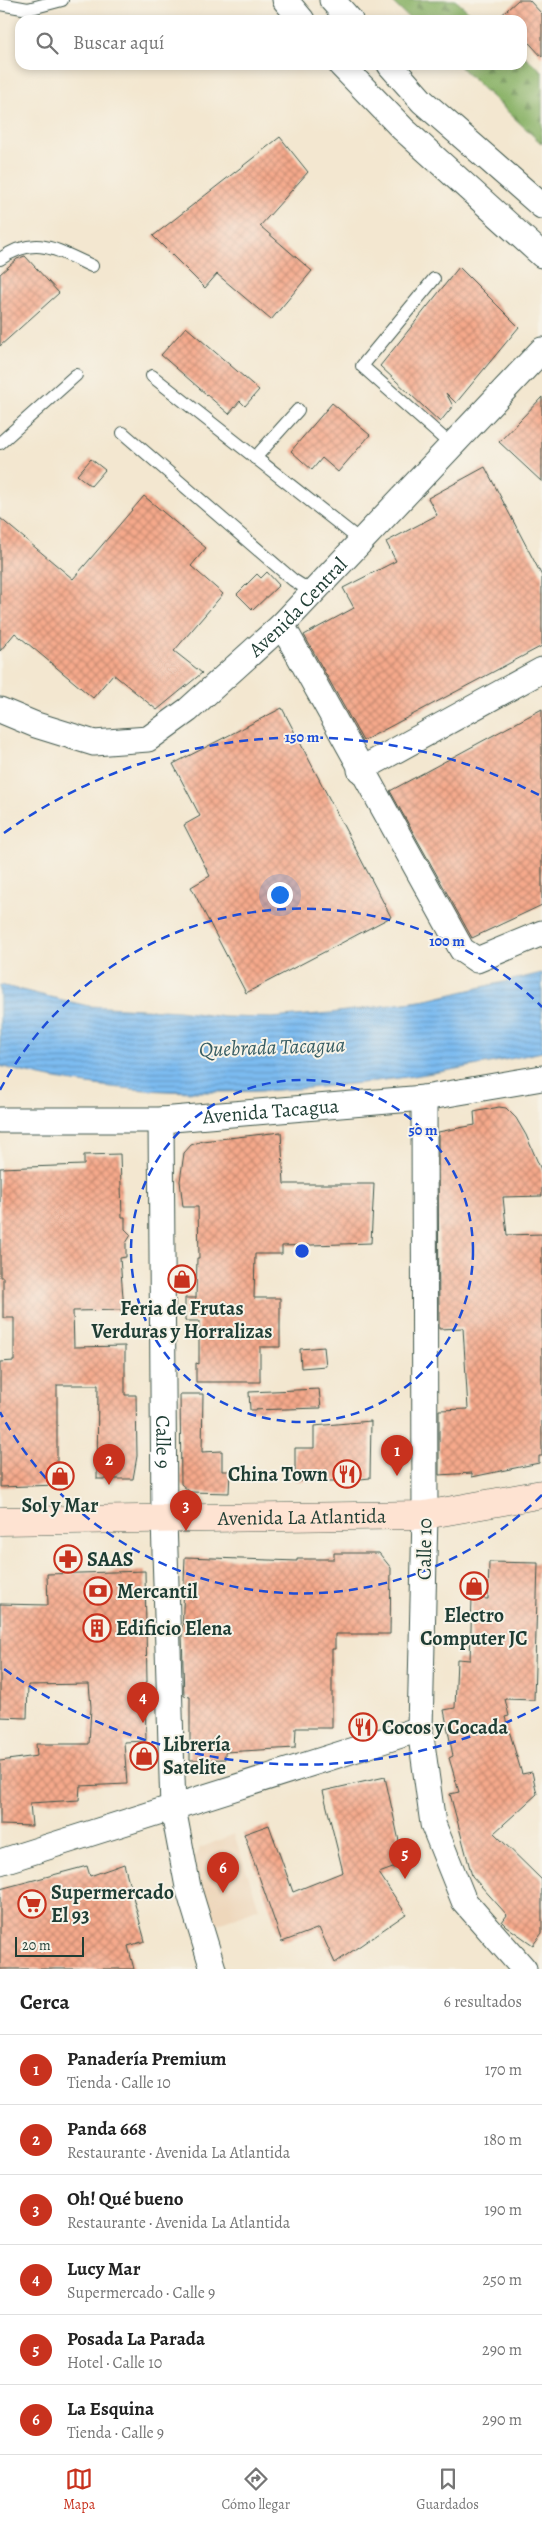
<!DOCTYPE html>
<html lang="es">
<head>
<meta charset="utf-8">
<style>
	:root { --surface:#fff; --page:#f6f6f6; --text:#222; --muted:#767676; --line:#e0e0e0; --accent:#c8321e }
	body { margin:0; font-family:Alegreya,serif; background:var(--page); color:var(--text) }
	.scale { position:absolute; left:15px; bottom:12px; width:69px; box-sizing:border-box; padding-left:5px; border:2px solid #1f3d34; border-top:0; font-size:14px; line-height:18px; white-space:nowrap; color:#1f3d34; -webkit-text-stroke:4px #f7f3e8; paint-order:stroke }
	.you { position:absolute; left:279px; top:894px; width:18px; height:18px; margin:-12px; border:4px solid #fff; border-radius:50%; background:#1a73e8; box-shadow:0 0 0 8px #1a73e833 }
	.badge { display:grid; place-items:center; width:32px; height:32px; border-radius:50%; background:var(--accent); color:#fff; font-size:16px; font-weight:700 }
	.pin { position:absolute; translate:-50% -41px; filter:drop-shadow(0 1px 2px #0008) }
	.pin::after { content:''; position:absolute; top:26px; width:18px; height:15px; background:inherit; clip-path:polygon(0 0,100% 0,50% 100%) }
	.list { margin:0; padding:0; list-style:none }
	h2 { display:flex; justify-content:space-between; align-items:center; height:65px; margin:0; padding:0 20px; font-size:21px }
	h2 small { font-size:16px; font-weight:400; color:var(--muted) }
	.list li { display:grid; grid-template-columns:32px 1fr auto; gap:15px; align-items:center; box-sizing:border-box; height:70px; padding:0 20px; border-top:1px solid var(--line) }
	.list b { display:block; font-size:19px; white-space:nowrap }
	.list p { margin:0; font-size:16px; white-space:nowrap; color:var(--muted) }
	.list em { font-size:16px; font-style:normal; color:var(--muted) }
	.icon { flex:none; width:28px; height:28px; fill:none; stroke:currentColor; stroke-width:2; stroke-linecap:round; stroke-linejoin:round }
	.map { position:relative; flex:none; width:542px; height:1969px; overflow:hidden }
	.search { position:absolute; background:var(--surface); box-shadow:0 2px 8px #0003; left:15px; right:15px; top:15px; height:55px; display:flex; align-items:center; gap:12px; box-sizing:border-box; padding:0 18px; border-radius:15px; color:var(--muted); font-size:19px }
	.sheet { height:485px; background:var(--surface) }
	nav { display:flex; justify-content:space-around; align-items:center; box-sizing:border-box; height:70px; border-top:1px solid var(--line); background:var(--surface); font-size:14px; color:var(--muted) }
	nav a { display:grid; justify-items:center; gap:2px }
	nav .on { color:var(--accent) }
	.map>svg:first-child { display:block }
	.built { fill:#eed7bb }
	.forest { fill:url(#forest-firs); stroke:#54784e }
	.water { fill:url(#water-rules); stroke:#4e7c92 }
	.building { fill:url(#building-cross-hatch) }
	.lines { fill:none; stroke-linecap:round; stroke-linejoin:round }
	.lane-casing { stroke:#3f564b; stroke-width:14 }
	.street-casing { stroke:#3f564b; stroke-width:27 }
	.secondary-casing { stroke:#3f564b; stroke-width:29 }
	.lane { stroke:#fff; stroke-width:12 }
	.street { stroke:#fff; stroke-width:25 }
	.secondary { stroke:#fee3d2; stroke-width:28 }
	.ring { fill:none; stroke:#1d4ed8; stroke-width:2.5; stroke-dasharray:9 6 }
	.labels { text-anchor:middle; stroke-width:4; stroke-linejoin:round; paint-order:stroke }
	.street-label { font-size:20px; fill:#1f3d34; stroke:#f7f3e8 }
	.poi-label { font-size:20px; font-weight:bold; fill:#1f3d34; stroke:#f7f3e8; text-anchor:start }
	.water-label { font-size:21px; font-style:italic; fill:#365c63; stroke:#f7f3e8 }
	.centre { fill:#1d4ed8; stroke:#f7f3e8; stroke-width:2.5 }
	.ring-label { font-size:15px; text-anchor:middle; font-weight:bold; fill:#1d4ed8; stroke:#f7f3e8; stroke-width:4; stroke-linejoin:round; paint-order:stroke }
</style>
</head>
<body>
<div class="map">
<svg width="542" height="1969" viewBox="0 0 542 1969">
	<defs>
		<pattern id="forest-firs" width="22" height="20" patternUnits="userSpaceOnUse" patternTransform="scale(1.25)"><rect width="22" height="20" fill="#8ab268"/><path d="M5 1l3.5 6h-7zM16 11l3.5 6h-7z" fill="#709256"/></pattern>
		<pattern id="water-rules" width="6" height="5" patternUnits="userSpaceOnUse" patternTransform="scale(1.25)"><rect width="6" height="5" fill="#7cbbf0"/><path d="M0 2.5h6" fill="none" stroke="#6599c3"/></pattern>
		<pattern id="building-cross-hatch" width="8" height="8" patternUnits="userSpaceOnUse" patternTransform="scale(1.25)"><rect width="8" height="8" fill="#f6a98b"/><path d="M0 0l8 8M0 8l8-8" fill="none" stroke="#c78b72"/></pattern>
	</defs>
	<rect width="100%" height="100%" fill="#f7f3e8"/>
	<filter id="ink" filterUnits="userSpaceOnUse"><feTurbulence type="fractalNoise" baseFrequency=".02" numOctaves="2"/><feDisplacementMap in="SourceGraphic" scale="10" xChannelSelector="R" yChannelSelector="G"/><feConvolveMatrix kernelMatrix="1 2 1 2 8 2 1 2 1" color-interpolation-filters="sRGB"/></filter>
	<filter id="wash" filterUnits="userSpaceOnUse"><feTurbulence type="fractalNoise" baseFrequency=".0096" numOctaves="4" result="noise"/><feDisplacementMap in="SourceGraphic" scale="20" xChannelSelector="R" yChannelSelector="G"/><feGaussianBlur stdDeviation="1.12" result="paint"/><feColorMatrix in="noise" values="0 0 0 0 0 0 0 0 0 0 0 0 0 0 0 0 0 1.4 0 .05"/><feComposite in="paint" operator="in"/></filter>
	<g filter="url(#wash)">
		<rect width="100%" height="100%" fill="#f3e7d0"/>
		<polygon class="built" points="234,1834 259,1908 204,1930 193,1860 200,1848"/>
		<g class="forest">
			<polygon points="390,0 455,0 479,20 411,20"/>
			<polygon points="522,54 542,71 542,144 458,65 522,65"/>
		</g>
		<path class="water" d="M542 973V1052C375 1089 166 1113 0 1066V985L88 1006 178 1011 224 1017 272 1018 331 1013 427 1000Z"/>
		<g id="blocks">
			<g class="building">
				<polygon points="518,0 529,0 542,14 542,57 522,35 522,20 496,20"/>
				<polygon points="280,137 308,172 260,226 312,271 271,320 217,274 205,288 153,236"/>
				<polygon points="25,256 59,293 0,346 0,274 17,259"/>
				<polygon points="459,267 519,327 456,403 446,393 453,406 440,422 380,366"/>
				<polygon points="186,327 259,390 245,406 240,401 229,414 161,355"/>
				<polygon points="542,397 542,482 499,442"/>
				<polygon points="332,403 370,435 338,472 322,458 312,470 291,451"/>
				<polygon points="91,459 105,470 91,486 77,475"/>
				<polygon points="485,467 542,576 542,646 363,741 304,635 354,608 343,588 396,561 386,542 437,515 428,498"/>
				<polygon points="144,496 206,548 191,566 223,594 174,651 202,673 157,710 113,674 93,698 15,633 0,651 0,518 73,579"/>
				<polygon points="267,572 279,585 253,610 237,594 257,574 261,578"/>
				<polygon points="282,708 391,917 246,993 191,887 210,876 184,825 200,816 173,764"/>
				<polygon points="542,709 542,905 472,938 390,791"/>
				<polygon points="499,1107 506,1108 516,1118 526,1135 542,1172 542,1196 503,1197 507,1235 542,1234 542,1456 539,1456 539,1463 472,1477 472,1473 439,1475 439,1410 468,1409 463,1328 439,1329 438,1132 475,1125 474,1112"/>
				<polygon points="281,1132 284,1184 374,1184 371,1243 282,1246 282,1254 255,1254 254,1298 280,1298 280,1347 260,1347 260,1382 196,1382 196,1363 199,1364 199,1321 185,1321 185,1298 196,1298 197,1258 199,1258 198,1207 183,1207 180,1181 184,1153 191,1145 202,1141"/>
				<polygon points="120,1154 122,1217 125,1217 125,1229 131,1235 126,1243 126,1257 120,1258 124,1310 73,1311 74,1347 125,1346 125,1395 136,1395 137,1456 133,1479 97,1479 98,1385 57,1385 57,1485 0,1487 0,1362 14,1361 14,1318 3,1318 3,1277 0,1277 0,1168 84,1165 84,1155"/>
				<polygon points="324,1347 326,1366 301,1368 300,1349"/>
				<polygon points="319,1389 321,1408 250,1410 249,1392"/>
				<polygon points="180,1394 203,1394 202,1452 222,1451 222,1471 230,1471 229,1493 190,1492 181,1484"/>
				<polygon points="371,1421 370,1478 342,1481 295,1481 295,1448 314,1448 314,1426"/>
				<polygon points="334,1553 379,1553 391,1568 390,1634 335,1634 335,1649 332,1649 332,1728 296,1728 295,1748 225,1752 225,1759 190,1760 190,1697 184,1696 182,1634 185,1557 297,1561 297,1559 334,1559"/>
				<polygon points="489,1562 538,1563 534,1700 505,1699 509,1716 505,1717 522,1774 532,1772 537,1794 494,1833 542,1880 542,1933 533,1945 506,1926 502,1922 507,1915 472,1876 450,1794 459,1792 449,1758 453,1756 444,1710 455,1708 457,1659 470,1660 472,1598 488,1599"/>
				<polygon points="145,1571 147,1682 145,1682 146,1741 124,1742 127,1784 80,1786 79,1800 30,1803 32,1826 0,1825 0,1761 37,1756 36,1744 89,1744 91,1707 89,1684 28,1685 27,1718 0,1717 0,1604 48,1605 47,1574"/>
				<polygon points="385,1777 404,1864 379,1873 406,1914 335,1963 319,1928 282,1942 244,1834 269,1825 293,1892 343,1872 323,1791"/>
				<polygon points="124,1864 145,1941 128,1946 134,1969 0,1969 0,1889 87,1866 90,1876"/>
			</g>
		</g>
	</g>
	<g filter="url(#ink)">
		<use href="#blocks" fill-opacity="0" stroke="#3f564b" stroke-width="1"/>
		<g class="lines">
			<g class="lane-casing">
				<g id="lane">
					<polyline points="0,4 28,9 62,0"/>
					<path d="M0 259C37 234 56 250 92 266"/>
					<polyline points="434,279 362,366 450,444"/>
					<polyline points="152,376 361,541"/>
					<polyline points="123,433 293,580 312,592"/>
					<polyline points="0,443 76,375"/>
					<polyline points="255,458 298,410"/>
				</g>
			</g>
			<g class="street-casing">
				<g id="street">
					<polyline points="285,0 302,20"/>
					<polyline points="332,0 350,20"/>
					<polyline points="341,65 403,129 542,255"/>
					<polyline points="390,65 422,101 542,206"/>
					<polyline points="282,625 462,950 477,960 542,933"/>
					<path id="s1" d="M0 710 36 725 94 743 148 739 188 710 282 625 542 350"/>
					<polyline points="360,770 542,670"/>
					<polyline points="424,1098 425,1515 420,1729 433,1824 464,1901 524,1969"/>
					<path id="s2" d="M0 1120H161L424 1098 542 1078"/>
					<path id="s3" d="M161 1120 164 1520 173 1808 188 1887 213 1969"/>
					<polyline points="0,1862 420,1729"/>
				</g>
			</g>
			<g class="secondary-casing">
				<g id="secondary">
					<path id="s4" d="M0 1521 425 1515 542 1494"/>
				</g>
			</g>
			<use href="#lane" class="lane"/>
			<use href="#street" class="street"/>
			<use href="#secondary" class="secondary"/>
		</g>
	</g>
	<g class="ring">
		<circle cx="302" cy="1251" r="171"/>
		<path d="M542 1495A342 342 0 0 1 0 1412M0 1090A342 342 0 0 1 542 1007"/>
		<path d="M539 1707A514 514 0 0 1 4 1669M4 833A514 514 0 0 1 539 795"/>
	</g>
	<defs>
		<g id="shop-ring" transform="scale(1.4375)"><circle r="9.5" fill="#f7f3e8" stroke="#c8321e" stroke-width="1.5"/><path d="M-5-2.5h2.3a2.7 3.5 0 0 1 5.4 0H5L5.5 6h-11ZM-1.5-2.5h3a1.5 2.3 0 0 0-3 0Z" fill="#c8321e"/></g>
		<g id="restaurant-ring" transform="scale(1.4375)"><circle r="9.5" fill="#f7f3e8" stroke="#c8321e" stroke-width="1.5"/><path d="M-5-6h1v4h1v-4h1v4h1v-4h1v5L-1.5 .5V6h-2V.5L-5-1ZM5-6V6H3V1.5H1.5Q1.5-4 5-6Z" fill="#c8321e"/></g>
		<g id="pharmacy-ring" transform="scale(1.4375)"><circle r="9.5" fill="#f7f3e8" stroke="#c8321e" stroke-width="1.5"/><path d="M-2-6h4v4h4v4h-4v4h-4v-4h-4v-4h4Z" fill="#c8321e"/></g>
		<g id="bank-ring" transform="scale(1.4375)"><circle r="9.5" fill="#f7f3e8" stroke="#c8321e" stroke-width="1.5"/><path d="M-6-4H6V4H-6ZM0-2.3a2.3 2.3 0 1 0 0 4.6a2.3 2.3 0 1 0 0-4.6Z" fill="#c8321e"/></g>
		<g id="building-ring" transform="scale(1.4375)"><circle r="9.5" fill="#f7f3e8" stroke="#c8321e" stroke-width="1.5"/><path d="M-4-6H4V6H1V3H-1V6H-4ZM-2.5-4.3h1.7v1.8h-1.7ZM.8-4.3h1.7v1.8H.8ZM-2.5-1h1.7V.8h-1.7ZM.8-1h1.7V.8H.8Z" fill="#c8321e"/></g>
		<g id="supermarket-ring" transform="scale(1.4375)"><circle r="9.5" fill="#f7f3e8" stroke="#c8321e" stroke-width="1.5"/><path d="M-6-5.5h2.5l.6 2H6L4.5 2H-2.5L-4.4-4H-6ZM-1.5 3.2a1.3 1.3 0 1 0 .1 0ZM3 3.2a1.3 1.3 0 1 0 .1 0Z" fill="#c8321e"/></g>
	</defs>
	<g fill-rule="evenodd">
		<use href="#shop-ring" x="182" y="1279"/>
		<use href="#restaurant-ring" x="347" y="1474"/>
		<use href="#shop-ring" x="60" y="1476"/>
		<use href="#pharmacy-ring" x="68" y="1559"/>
		<use href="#shop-ring" x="474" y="1586"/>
		<use href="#bank-ring" x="98" y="1591"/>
		<use href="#building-ring" x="97" y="1628"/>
		<use href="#restaurant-ring" x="363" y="1727"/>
		<use href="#shop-ring" x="144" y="1756"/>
		<use href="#supermarket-ring" x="32" y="1904"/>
	</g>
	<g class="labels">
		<g class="street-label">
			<text dy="7" stroke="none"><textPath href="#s1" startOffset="354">Avenida Central</textPath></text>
			<text dy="7" stroke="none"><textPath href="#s2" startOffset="271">Avenida Tacagua</textPath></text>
			<text dy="7" stroke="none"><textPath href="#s3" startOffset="322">Calle 9</textPath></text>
			<text dy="7" stroke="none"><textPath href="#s4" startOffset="302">Avenida La Atlantida</textPath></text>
			<text transform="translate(424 1549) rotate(-89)" y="7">Calle 10</text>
		</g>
		<g class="poi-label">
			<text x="182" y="1315" text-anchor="middle">Feria de Frutas<tspan x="182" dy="23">Verduras y Horralizas</tspan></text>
			<text x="328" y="1481" text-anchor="end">China Town</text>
			<text x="60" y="1512" text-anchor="middle">Sol y Mar</text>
			<text x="87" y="1566">SAAS</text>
			<text x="117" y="1598">Mercantil</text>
			<text x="474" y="1622" text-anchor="middle">Electro<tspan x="474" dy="23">Computer JC</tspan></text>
			<text x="116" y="1635">Edificio Elena</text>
			<text x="382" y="1734">Cocos y Cocada</text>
			<text x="163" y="1751">Librería<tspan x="163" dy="23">Satelite</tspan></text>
			<text x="51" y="1899">Supermercado<tspan x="51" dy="23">El 93</tspan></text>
		</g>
		<g class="water-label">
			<text transform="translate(272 1047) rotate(-2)" y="7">Quebrada Tacagua</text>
		</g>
	</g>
	<circle cx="302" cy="1251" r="8" class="centre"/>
	<g class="ring-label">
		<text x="302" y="742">150 m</text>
		<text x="447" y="946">100 m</text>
		<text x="423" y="1135">50 m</text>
	</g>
</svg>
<div class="scale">20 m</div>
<div class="you"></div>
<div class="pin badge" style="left:397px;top:1476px">1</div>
<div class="pin badge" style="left:109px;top:1485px">2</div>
<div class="pin badge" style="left:186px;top:1531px">3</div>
<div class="pin badge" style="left:143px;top:1723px">4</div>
<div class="pin badge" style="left:405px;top:1879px">5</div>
<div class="pin badge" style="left:223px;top:1893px">6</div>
<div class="search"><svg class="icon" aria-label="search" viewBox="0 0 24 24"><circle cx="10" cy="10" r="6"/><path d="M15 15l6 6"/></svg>Buscar aquí</div>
</div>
<section class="sheet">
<h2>Cerca<small>6 resultados</small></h2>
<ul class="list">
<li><span class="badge">1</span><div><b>Panadería Premium</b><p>Tienda · Calle 10</p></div><em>170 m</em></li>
<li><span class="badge">2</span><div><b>Panda 668</b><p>Restaurante · Avenida La Atlantida</p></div><em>180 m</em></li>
<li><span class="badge">3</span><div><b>Oh! Qué bueno</b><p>Restaurante · Avenida La Atlantida</p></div><em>190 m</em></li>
<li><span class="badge">4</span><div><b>Lucy Mar</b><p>Supermercado · Calle 9</p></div><em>250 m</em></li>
<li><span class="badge">5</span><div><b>Posada La Parada</b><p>Hotel · Calle 10</p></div><em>290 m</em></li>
<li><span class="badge">6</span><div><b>La Esquina</b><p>Tienda · Calle 9</p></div><em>290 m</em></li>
</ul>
</section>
<nav>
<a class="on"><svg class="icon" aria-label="map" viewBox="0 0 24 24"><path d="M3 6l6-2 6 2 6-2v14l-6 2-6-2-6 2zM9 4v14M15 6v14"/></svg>Mapa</a>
<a><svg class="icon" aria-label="directions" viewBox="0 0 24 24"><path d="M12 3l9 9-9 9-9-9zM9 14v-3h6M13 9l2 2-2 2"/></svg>Cómo llegar</a>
<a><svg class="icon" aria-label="saved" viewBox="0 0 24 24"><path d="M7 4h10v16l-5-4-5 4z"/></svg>Guardados</a>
</nav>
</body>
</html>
